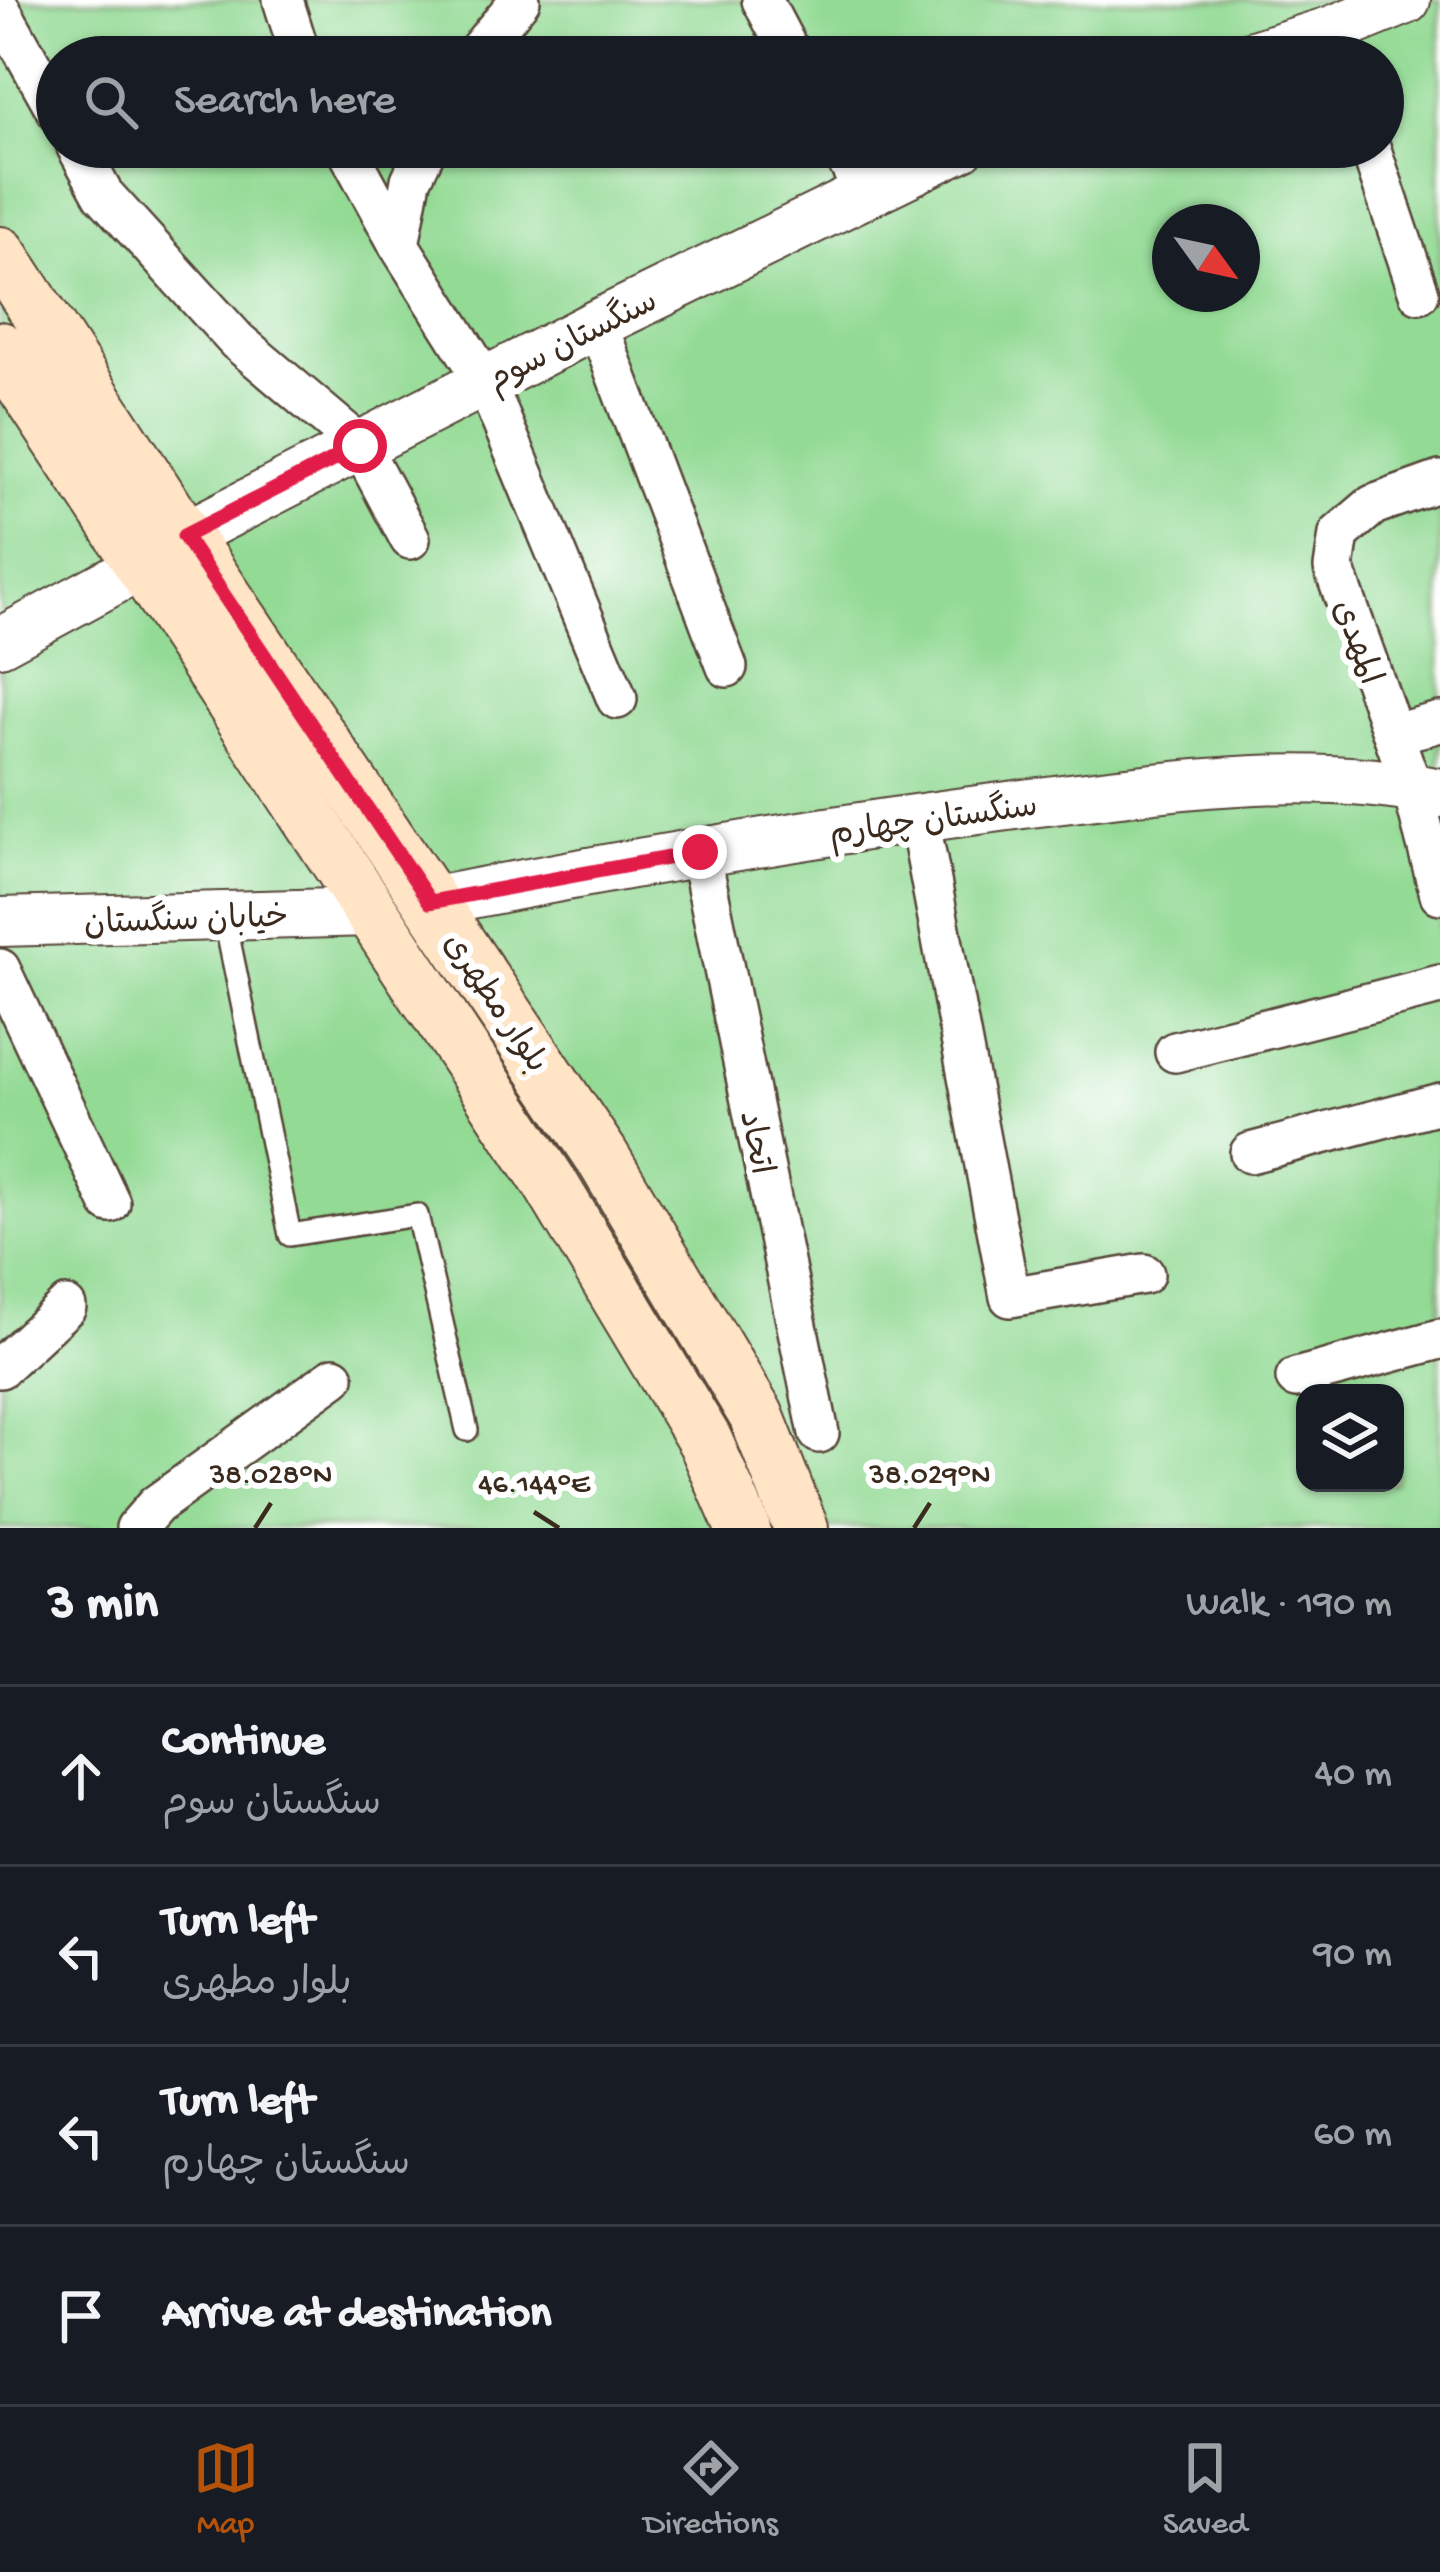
<!DOCTYPE html>
<html lang="en">
<head>
<meta charset="utf-8">
<style>
	:root { --surface:#171b24; --page:#242831; --text:#f1f3f6; --muted:#9ea1a6; --line:#363941; --accent:#b45309 }
	body { margin:0; font-family:"Gochi Hand","Playpen Sans Arabic",sans-serif; background:var(--page); color:var(--text) }
	.controls { position:absolute; right:36px; bottom:36px; display:grid; overflow:hidden; border-radius:24px; box-shadow:0 3px 9px #0004 }
	.controls button { width:108px; height:108px; display:grid; place-items:center; padding:0; border:0; border-bottom:3px solid var(--line); background:var(--surface); color:var(--text); font:60px sans-serif }
	.compass { position:absolute; left:1152px; top:204px; width:108px; height:108px; border-radius:50%; background:var(--surface); box-shadow:0 3px 9px #0004; rotate:123deg }
	.stop { position:absolute; width:36px; height:36px; margin:-27px; border:9px solid #e11d48; border-radius:50%; background:#fff }
	.stop.end { background:#e11d48; border-color:#fff; box-shadow:0 3px 12px #0008 }
	.list { margin:0; padding:0; list-style:none }
	h2 { display:flex; justify-content:space-between; align-items:center; height:156px; margin:0; padding:0 48px; font-size:51px }
	h2 small { font-size:39px; font-weight:400; color:var(--muted) }
	.list li { display:grid; grid-template-columns:78px 1fr auto; gap:36px; align-items:center; box-sizing:border-box; height:180px; padding:0 48px; border-top:3px solid var(--line) }
	.list b { display:block; font-size:45px; white-space:nowrap }
	.list p { margin:0; font-size:39px; white-space:nowrap; color:var(--muted) }
	.list em { font-size:39px; font-style:normal; color:var(--muted) }
	.icon { flex:none; width:66px; height:66px; fill:none; stroke:currentColor; stroke-width:2; stroke-linecap:round; stroke-linejoin:round }
	.map { position:relative; flex:none; width:1440px; height:1528px; overflow:hidden }
	.search { position:absolute; background:var(--surface); box-shadow:0 3px 9px #0004; left:36px; right:36px; top:36px; height:132px; display:flex; align-items:center; gap:30px; box-sizing:border-box; padding:0 42px; border-radius:66px; color:var(--muted); font-size:45px }
	.sheet { height:876px; background:var(--surface) }
	nav { display:flex; justify-content:space-around; align-items:center; box-sizing:border-box; height:168px; border-top:3px solid var(--line); background:var(--surface); font-size:33px; color:var(--muted) }
	nav a { display:grid; justify-items:center; gap:6px }
	nav .on { color:var(--accent) }
	.map>svg:first-child { display:block }
	.green { fill:#93da94; stroke:#678259; stroke-width:3; fill-rule:evenodd }
	.lines { fill:none; stroke-linecap:round; stroke-linejoin:round }
	.service-casing { stroke:#564537; stroke-width:26 }
	.minor-casing { stroke:#564537; stroke-width:44 }
	.tertiary-casing { stroke:#564537; stroke-width:52 }
	.secondary-casing { stroke:#564537; stroke-width:58 }
	.service { stroke:#fff; stroke-width:21 }
	.minor { stroke:#fff; stroke-width:39 }
	.tertiary { stroke:#fff; stroke-width:48 }
	.secondary { stroke:#ffe4c6; stroke-width:54 }
	.route { stroke:#e11d48; stroke-width:15 }
	.ticks { fill:none; stroke:#3b2a1e; stroke-width:4.5 }
	.labels { text-anchor:middle; stroke-width:12; stroke-linejoin:round; paint-order:stroke }
	.street-label { font-size:33px; fill:#3b2a1e; stroke:#fff }
	.ticks-label { font-size:30px; text-anchor:middle; fill:#3b2a1e; stroke:#fff; stroke-width:12; stroke-linejoin:round; paint-order:stroke }
</style>
</head>
<body>
<div class="map">
<svg width="1440" height="1528" viewBox="0 0 1440 1528">
	<rect width="100%" height="100%" fill="#fff"/>
	<filter id="ink" filterUnits="userSpaceOnUse"><feTurbulence type="fractalNoise" baseFrequency=".00833" numOctaves="2"/><feDisplacementMap in="SourceGraphic" scale="24" xChannelSelector="R" yChannelSelector="G"/><feConvolveMatrix kernelMatrix="1 2 1 2 8 2 1 2 1" color-interpolation-filters="sRGB"/></filter>
	<filter id="wash" filterUnits="userSpaceOnUse"><feTurbulence type="fractalNoise" baseFrequency=".004" numOctaves="4" result="noise"/><feDisplacementMap in="SourceGraphic" scale="48" xChannelSelector="R" yChannelSelector="G"/><feGaussianBlur stdDeviation="2.7" result="paint"/><feColorMatrix in="noise" values="0 0 0 0 0 0 0 0 0 0 0 0 0 0 0 0 0 1.4 0 .05"/><feComposite in="paint" operator="in"/></filter>
	<g filter="url(#wash)">
		<rect width="100%" height="100%" fill="#f2e1c5"/>
		<path class="green" d="M0 0H1440V1528H0ZM57 57H1383V147H57ZM1170 222H1242V294H1170ZM1305 1393H1395V1483H1305Z"/>
	</g>
	<g filter="url(#ink)">
		<g class="lines">
			<g class="service-casing">
				<polyline id="service" points="224,916 290,1235 417,1215 467,1430"/>
			</g>
			<g class="minor-casing">
				<g id="minor">
					<polyline points="283,0 301,57"/>
					<polyline points="762,0 792,57"/>
					<polyline points="0,9 57,111"/>
					<polyline points="473,57 520,0"/>
					<polyline points="77,147 103,194 237,341 360,445 410,539"/>
					<polyline points="346,147 399,245"/>
					<polyline points="427,147 411,180 399,245 485,381 617,699"/>
					<polyline points="840,147 865,194"/>
					<polyline points="1370,147 1419,293"/>
					<polyline points="597,324 727,667"/>
					<polyline points="1440,481 1373,505 1339,534 1334,568 1412,787 1440,894"/>
					<polyline points="1393,734 1440,722"/>
					<polyline points="919,818 1010,1297 1144,1274"/>
					<polyline points="700,852 819,1433"/>
					<polyline points="0,969 110,1203"/>
					<polyline points="1175,1052 1440,985"/>
					<polyline points="1250,1153 1440,1103"/>
					<polyline points="0,1368 66,1307"/>
					<polyline points="1296,1378 1440,1339"/>
					<polyline points="136,1528 156,1505 334,1377"/>
				</g>
			</g>
			<g class="tertiary-casing">
				<g id="tertiary">
					<polyline points="1247,57 1330,31 1406,0"/>
					<polyline points="184,536 597,324 961,147"/>
					<polyline points="0,642 142,565"/>
					<path d="M430 902C627 863 824 830 1023 804 1160 787 1304 764 1440 793"/>
					<polyline points="0,922 372,912"/>
				</g>
			</g>
			<g class="secondary-casing">
				<g id="secondary">
					<polyline points="0,254 184,536 601,1155 756,1415 801,1528"/>
					<polyline points="0,349 550,1183 705,1441 743,1528"/>
				</g>
			</g>
			<use href="#service" class="service"/>
			<use href="#minor" class="minor"/>
			<use href="#tertiary" class="tertiary"/>
			<use href="#secondary" class="secondary"/>
		</g>
	</g>
	<g class="lines" filter="url(#ink)">
		<polyline class="route" points="360,446 184,536 430,902 700,852"/>
	</g>
	<path class="ticks" d="M534 1512 559 1528M255 1528 271 1503M914 1528 930 1503"/>
	<g class="labels">
		<g class="street-label">
			<text transform="translate(571 338) rotate(-27)" y="12">سنگستان سوم</text>
			<text transform="translate(1360 641) rotate(70)" y="12">المهدی</text>
			<text transform="translate(933 817) rotate(-8)" y="12">سنگستان چهارم</text>
			<text transform="translate(186 917) rotate(-2)" y="12">خیابان سنگستان</text>
			<text transform="translate(498 1001) rotate(56)" y="12">بلوار مطهری</text>
			<text transform="translate(759 1142) rotate(79)" y="12">اتحاد</text>
		</g>
	</g>
	<g class="ticks-label">
		<text x="271" y="1483">38.028°N</text>
		<text x="930" y="1483">38.029°N</text>
		<text x="534" y="1492">46.144°E</text>
	</g>
</svg>
<div class="controls">
<button><svg class="icon" aria-label="layers" viewBox="0 0 24 24"><path d="M12 4l9 5-9 5-9-5zM3 14l9 5 9-5"/></svg></button>
</div>
<svg class="compass" viewBox="-18 -18 36 36"><path d="M0-13l5 13h-10z" fill="#e53935"/><path d="M0 13l5-13h-10z" fill="#9ea1a6"/></svg>
<div class="stop" style="left:360px;top:446px"></div>
<div class="stop end" style="left:700px;top:852px"></div>
<div class="search"><svg class="icon" aria-label="search" viewBox="0 0 24 24"><circle cx="10" cy="10" r="6"/><path d="M15 15l6 6"/></svg>Search here</div>
</div>
<section class="sheet">
<h2>3 min<small>Walk · 190 m</small></h2>
<ul class="list">
<li><svg class="icon" aria-label="ahead" viewBox="0 0 24 24"><path d="M12 20V5M6 11l6-6 6 6"/></svg><div><b>Continue</b><p>سنگستان سوم</p></div><em>40 m</em></li>
<li><svg class="icon" aria-label="left" viewBox="0 0 24 24"><path d="M17 20v-9H6M10 6l-5 5 5 5"/></svg><div><b>Turn left</b><p>بلوار مطهری</p></div><em>90 m</em></li>
<li><svg class="icon" aria-label="left" viewBox="0 0 24 24"><path d="M17 20v-9H6M10 6l-5 5 5 5"/></svg><div><b>Turn left</b><p>سنگستان چهارم</p></div><em>60 m</em></li>
<li><svg class="icon" aria-label="arrive" viewBox="0 0 24 24"><path d="M6 21V4h12l-3 4 3 4H6"/></svg><div><b>Arrive at destination</b></div></li>
</ul>
</section>
<nav>
<a class="on"><svg class="icon" aria-label="map" viewBox="0 0 24 24"><path d="M3 6l6-2 6 2 6-2v14l-6 2-6-2-6 2zM9 4v14M15 6v14"/></svg>Map</a>
<a><svg class="icon" aria-label="directions" viewBox="0 0 24 24"><path d="M12 3l9 9-9 9-9-9zM9 14v-3h6M13 9l2 2-2 2"/></svg>Directions</a>
<a><svg class="icon" aria-label="saved" viewBox="0 0 24 24"><path d="M7 4h10v16l-5-4-5 4z"/></svg>Saved</a>
</nav>
</body>
</html>
